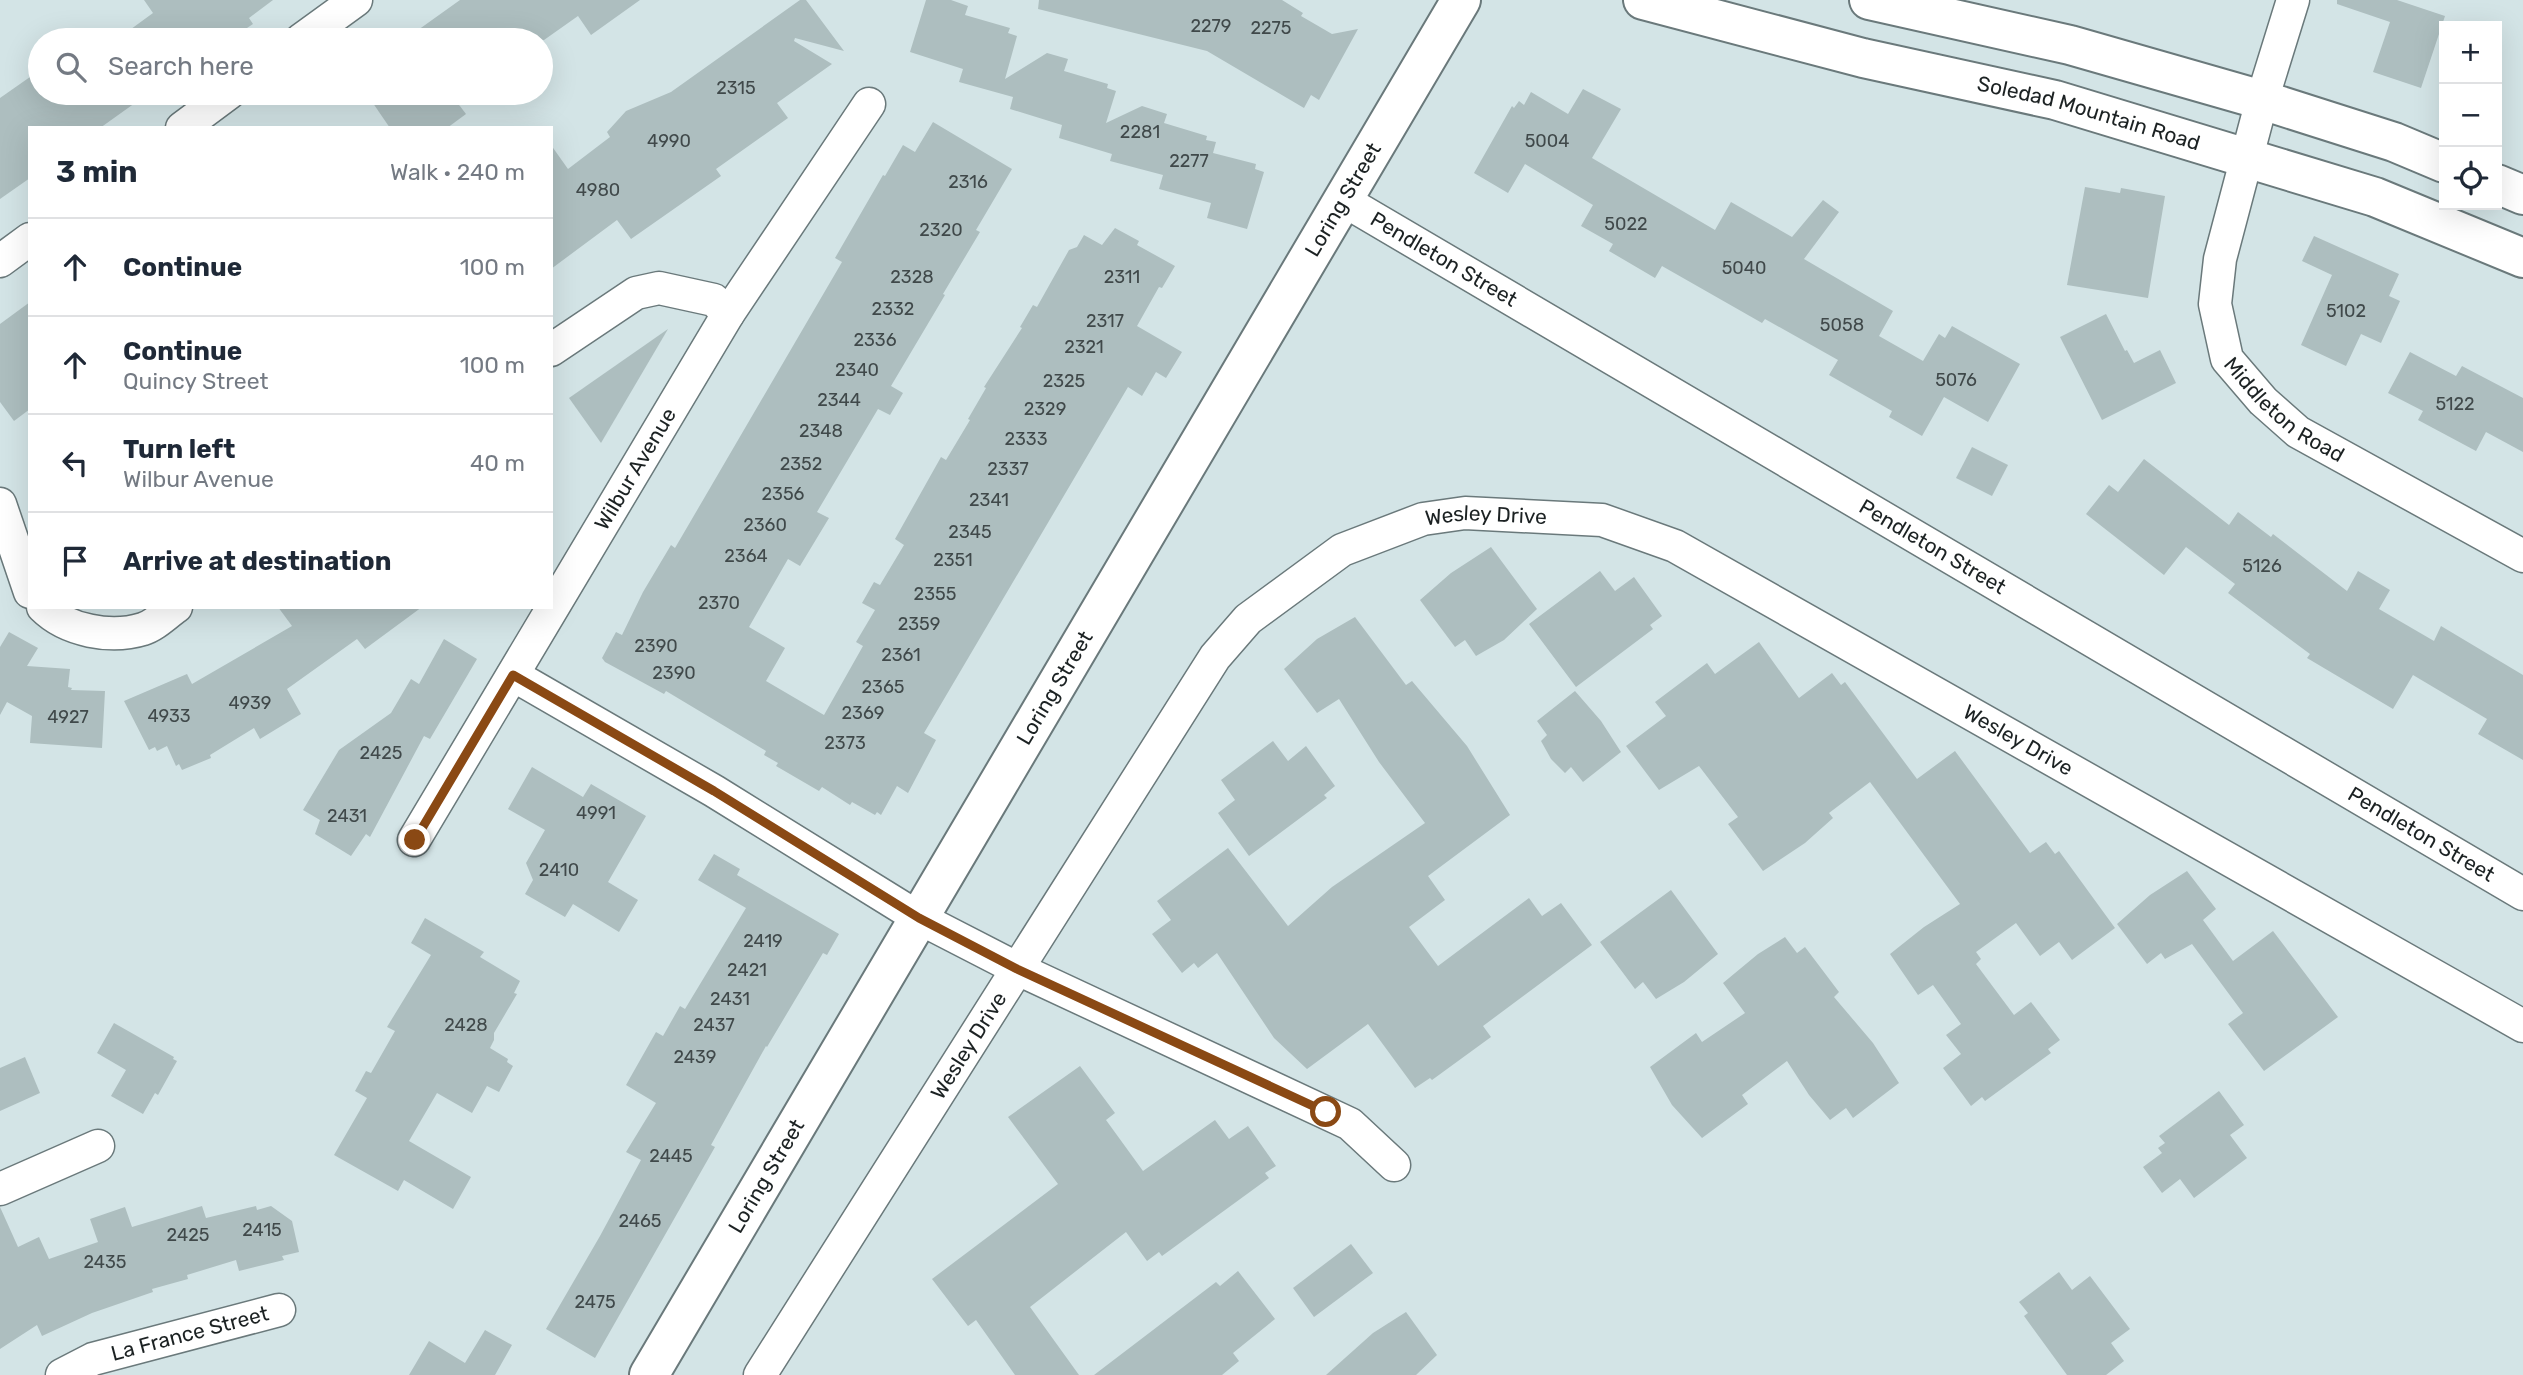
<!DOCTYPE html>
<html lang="en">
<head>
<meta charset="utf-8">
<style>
	:root { --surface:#fff; --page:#f2f2f3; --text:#1f2937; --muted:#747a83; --line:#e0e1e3 }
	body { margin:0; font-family:Rubik,sans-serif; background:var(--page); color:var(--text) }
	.controls { position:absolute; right:21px; top:21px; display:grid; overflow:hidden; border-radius:0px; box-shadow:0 7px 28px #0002 }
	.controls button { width:63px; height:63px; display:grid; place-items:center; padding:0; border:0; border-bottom:2px solid var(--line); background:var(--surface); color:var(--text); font:35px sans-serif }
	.stop { position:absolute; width:21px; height:21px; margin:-16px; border:5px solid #8a4914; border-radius:50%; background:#fff }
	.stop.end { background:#8a4914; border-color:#fff; box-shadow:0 2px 7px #0008 }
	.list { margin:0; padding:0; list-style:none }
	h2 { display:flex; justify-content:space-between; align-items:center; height:91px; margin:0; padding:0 28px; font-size:30px }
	h2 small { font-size:23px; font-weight:400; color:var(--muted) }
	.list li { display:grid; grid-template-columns:46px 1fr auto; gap:21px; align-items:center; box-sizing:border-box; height:98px; padding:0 28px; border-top:2px solid var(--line) }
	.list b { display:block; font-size:26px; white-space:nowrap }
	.list p { margin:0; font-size:23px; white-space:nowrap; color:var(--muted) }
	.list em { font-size:23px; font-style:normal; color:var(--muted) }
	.icon { flex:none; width:38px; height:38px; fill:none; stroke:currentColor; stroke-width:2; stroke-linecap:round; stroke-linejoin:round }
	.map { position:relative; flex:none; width:2523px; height:1375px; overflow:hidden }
	.search { position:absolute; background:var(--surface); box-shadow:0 7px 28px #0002; left:28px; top:28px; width:525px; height:77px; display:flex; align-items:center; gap:18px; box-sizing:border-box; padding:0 24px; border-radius:38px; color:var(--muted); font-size:26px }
	.panel { position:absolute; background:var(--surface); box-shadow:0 7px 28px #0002; left:28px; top:126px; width:525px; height:483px; border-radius:0px }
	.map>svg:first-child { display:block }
	.building { fill:#adbebf }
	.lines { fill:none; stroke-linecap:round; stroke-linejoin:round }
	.street-casing { stroke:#6a797b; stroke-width:35 }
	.secondary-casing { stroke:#6a797b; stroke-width:42 }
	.street { stroke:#fff; stroke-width:32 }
	.secondary { stroke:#fff; stroke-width:38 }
	.route { stroke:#8a4914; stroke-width:9 }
	.labels { text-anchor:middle; stroke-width:5; stroke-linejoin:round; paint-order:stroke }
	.number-label { font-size:18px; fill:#40494a }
	.street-label { font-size:21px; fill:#1c2223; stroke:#fff }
</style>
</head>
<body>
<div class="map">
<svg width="2523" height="1375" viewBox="0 0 2523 1375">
	<rect width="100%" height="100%" fill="#d3e4e6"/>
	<g class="building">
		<polygon points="144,0 273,0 249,18 253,24 229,40 116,40 153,13"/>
		<polygon points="460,0 640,0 591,35 578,16 544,40 404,40"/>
		<polygon points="800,0 806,0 844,51 795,38 794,41 832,64 777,103 788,118 716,169 721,176 631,239 617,220 551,269 551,145 568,169 610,137 607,132 626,111 671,92"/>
		<polygon points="926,0 951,0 968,6 965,15 1010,28 1008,33 1017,36 1005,79 1047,53 1068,59 1064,71 1108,84 1107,88 1116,91 1106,123 1142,106 1167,114 1164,123 1207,136 1206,140 1216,142 1213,153 1256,164 1255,169 1264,172 1247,229 1207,218 1211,203 1159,189 1163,175 1110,161 1112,154 1059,138 1062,125 1010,109 1013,97 959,82 963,69 910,52"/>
		<polygon points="1039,0 1282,0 1303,13 1301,16 1332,34 1358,29 1319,100 1311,95 1304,108 1207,51 1038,9"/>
		<polygon points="2337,0 2397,0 2445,16 2421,88 2373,72 2390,22 2337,4"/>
		<polygon points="40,70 40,95 43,93 149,93 100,128 30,128 30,178 0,199 0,98"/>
		<polygon points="1583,89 1621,109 1592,158 1715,230 1731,202 1792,237 1823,200 1839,212 1804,259 1893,311 1879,336 1923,361 1939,334 1945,338 1952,326 2020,364 1988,422 1944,397 1922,436 1889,417 1892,411 1829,375 1838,360 1765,319 1762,323 1662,266 1655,278 1609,251 1613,244 1581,226 1593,205 1525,164 1508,193 1474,173 1512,106 1514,108 1519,101 1524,105 1531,92 1568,114"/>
		<polygon points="366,93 450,93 466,114 447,128 390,128"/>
		<polygon points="933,122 1012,169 976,230 980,232 943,294 945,295 891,386 903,393 890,415 878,409 817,512 829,518 800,566 788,559 749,627 785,648 766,681 824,715 863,646 856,642 875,610 862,603 874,582 880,585 904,545 895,539 941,457 946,460 970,420 968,419 986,388 984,387 1022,328 1020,327 1033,305 1037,307 1069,250 1077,247 1084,235 1102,245 1115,228 1139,241 1137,245 1175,266 1162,288 1159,287 1137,326 1182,352 1166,378 1156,372 1142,396 1128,387 924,733 936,740 908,793 897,786 881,815 877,812 875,815 852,802 850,805 822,787 819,791 776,766 778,763 764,755 766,751 666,691 664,694 605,662 602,658 616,632 622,635 643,592 671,545 675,548 842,262 835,258 883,175 885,176 903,145 915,152"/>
		<polygon points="2085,187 2120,193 2121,188 2165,196 2148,298 2067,285"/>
		<polygon points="2314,236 2399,274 2389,296 2400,301 2381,343 2361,334 2346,366 2301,345 2332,275 2302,261"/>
		<polygon points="30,302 30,409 14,421 0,402 0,324"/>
		<polygon points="2106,314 2125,351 2127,350 2134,363 2160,350 2176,383 2102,420 2060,337"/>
		<polygon points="668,329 601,443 569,398"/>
		<polygon points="2410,352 2456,376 2462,366 2523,398 2523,452 2486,432 2476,451 2418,420 2423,411 2388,393"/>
		<polygon points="1972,447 2008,465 1992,496 1956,478"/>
		<polygon points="2144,459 2229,525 2238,512 2271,537 2273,534 2347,591 2358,571 2390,590 2379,609 2434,641 2441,626 2523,675 2523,760 2478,734 2487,719 2413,675 2393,709 2307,658 2310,654 2228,593 2235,584 2186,547 2164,575 2086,514 2109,485 2118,492"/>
		<polygon points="1491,547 1537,609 1504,640 1476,656 1465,640 1455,647 1420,600 1451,573"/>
		<polygon points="1600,571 1615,591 1634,577 1662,616 1650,625 1653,629 1576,687 1529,624"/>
		<polygon points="278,607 422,607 365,649 357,639 287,689 301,714 260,739 254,728 210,755 211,758 182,770 179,764 176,766 167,746 157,751 155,747 149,750 124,701 187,674 192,684 292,626"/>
		<polygon points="1355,617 1406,685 1412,681 1467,746 1510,815 1428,876 1445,900 1409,927 1438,966 1529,898 1542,916 1561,903 1592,945 1483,1026 1491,1037 1432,1080 1430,1078 1415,1088 1368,1024 1307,1069 1274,1038 1217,953 1198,968 1194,963 1182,973 1152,934 1171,920 1157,901 1228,848 1288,926 1332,887 1425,823 1379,762 1339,699 1317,713 1284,669 1317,639"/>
		<polygon points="9,632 38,648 27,666 70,669 68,687 72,688 71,690 105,691 102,748 30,743 32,716 7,702 0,715 0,647"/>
		<polygon points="444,639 477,659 430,739 424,736 370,837 366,834 351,856 315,834 320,820 303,810 339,750 391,713 411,679 419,684"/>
		<polygon points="1759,642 1799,698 1832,673 1841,685 1845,682 1917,779 1955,751 2030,853 2046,842 2055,854 2059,851 2115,928 2072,960 2059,942 2040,956 2016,923 1976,952 1981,959 1976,964 2014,1015 2031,1002 2060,1040 2048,1049 2051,1053 1985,1101 1982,1097 1971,1106 1943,1068 1961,1054 1946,1035 1961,1024 1933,985 1918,995 1890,954 1924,927 1960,904 1870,782 1829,813 1833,818 1805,843 1763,871 1728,824 1738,817 1699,766 1659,790 1626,746 1666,716 1655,702 1707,663 1715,674"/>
		<polygon points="1575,691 1601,721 1621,752 1583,782 1571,767 1565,773 1551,759 1541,741 1547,735 1537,721"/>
		<polygon points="1273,741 1288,761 1306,746 1335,786 1324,795 1327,798 1249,856 1218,813 1235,800 1221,780"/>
		<polygon points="532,767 583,797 591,784 646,816 608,882 638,900 619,932 573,904 565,917 525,894 533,880 526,863 545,830 508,809"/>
		<polygon points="714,854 740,869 737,875 839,934 827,955 823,953 767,1047 766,1046 711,1145 715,1147 595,1358 546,1329 600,1236 641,1160 626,1152 656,1103 626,1085 656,1032 663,1036 680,1006 685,1009 746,908 698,880"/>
		<polygon points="2187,871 2216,909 2203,920 2233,961 2273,931 2338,1017 2264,1071 2228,1024 2243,1013 2192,944 2165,959 2161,953 2147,964 2117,924 2150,895"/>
		<polygon points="1671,890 1718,954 1684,982 1656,999 1643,982 1635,989 1600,942"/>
		<polygon points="425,918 484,952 480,957 520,981 514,993 517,994 494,1033 494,1040 490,1048 508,1059 507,1062 513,1066 499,1092 487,1086 472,1113 437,1093 409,1141 471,1177 453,1209 404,1180 398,1191 334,1155 367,1098 355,1091 366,1071 371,1073 395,1031 387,1027 431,955 411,943"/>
		<polygon points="1785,937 1797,953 1805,947 1839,992 1834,997 1873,1043 1899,1083 1853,1118 1846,1108 1830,1120 1809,1095 1787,1061 1742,1095 1748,1104 1702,1138 1672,1105 1650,1067 1696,1033 1702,1042 1745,1013 1723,983 1758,954"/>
		<polygon points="114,1023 174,1057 173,1059 177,1061 158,1095 155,1093 143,1114 111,1096 126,1070 97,1053"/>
		<polygon points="25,1057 40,1093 0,1111 0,1068"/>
		<polygon points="1080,1066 1115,1113 1106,1120 1143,1171 1215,1120 1229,1139 1248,1126 1276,1166 1265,1173 1269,1178 1162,1256 1159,1252 1147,1261 1126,1232 1030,1307 1079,1375 1015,1375 976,1320 968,1326 932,1279 1058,1184 1008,1117"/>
		<polygon points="2219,1091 2244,1125 2230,1135 2247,1158 2194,1198 2180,1179 2162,1193 2143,1167 2162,1153 2158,1148 2165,1143 2159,1136"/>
		<polygon points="202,1206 206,1218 256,1206 257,1210 271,1206 292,1221 299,1252 282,1256 284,1260 239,1271 236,1260 187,1275 188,1279 152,1289 153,1292 92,1313 42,1336 37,1325 0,1349 0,1207 18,1247 39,1237 49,1259 98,1242 90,1219 125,1207 132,1227"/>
		<polygon points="1351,1244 1373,1273 1314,1317 1293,1288"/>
		<polygon points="1238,1271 1275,1319 1233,1353 1239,1361 1222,1375 1094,1375 1216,1282 1220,1286"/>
		<polygon points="2059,1272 2072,1290 2090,1276 2130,1329 2111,1343 2124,1361 2106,1375 2067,1375 2024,1316 2028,1313 2019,1302"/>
		<polygon points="1406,1312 1437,1355 1416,1375 1326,1375 1373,1333"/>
		<polygon points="485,1330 512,1345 495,1375 409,1375 429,1341 465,1363"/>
	</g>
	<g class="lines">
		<g class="street-casing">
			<g id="street">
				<path id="s1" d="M2293 0 2262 100 2220 259 2215 304 2227 359 2263 401 2298 432 2523 556"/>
				<polyline points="301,40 356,0"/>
				<polyline points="182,128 229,93"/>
				<path id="s2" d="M1343 200 2523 894"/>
				<polyline points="0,261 30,239"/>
				<polyline points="551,350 636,293 659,288 714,300 728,314"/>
				<polyline points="0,504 30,592"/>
				<path d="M43 607C67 631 111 639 143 629 154 626 166 614 176 607"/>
				<polyline points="513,675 714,791 919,918 1018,969 1350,1124 1394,1165"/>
				<path id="s3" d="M414 840 728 314 869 104"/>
				<polyline points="0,1189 98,1146"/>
				<path id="s4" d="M62 1375 93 1359 279 1310"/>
				<path id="s5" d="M760 1375 1215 657 1248 619 1342 550 1423 519 1465 513 1602 520 1675 546 2523 1026"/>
			</g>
		</g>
		<g class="secondary-casing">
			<g id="secondary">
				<path id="s6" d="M1643 0 1863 58 2055 100 2375 197 2523 258"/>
				<polyline points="1869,0 2070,45 2262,100 2394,142 2444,163"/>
				<polyline points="2497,184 2523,195"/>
				<path id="s7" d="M649 1375 1461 0"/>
			</g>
		</g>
		<use href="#street" class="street"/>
		<use href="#secondary" class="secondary"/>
	</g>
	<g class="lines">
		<polyline class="route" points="415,840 513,675 714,791 919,918 1017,969 1326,1112"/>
	</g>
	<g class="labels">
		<g class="number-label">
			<text x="1211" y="32">2279</text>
			<text x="1271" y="34">2275</text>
			<text x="736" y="94">2315</text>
			<text x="1140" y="138">2281</text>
			<text x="669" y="147">4990</text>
			<text x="1547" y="147">5004</text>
			<text x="1189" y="167">2277</text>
			<text x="968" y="188">2316</text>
			<text x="598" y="196">4980</text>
			<text x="1626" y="230">5022</text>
			<text x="941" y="236">2320</text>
			<text x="1744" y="274">5040</text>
			<text x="912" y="283">2328</text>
			<text x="1122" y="283">2311</text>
			<text x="893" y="315">2332</text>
			<text x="2346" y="317">5102</text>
			<text x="1105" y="327">2317</text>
			<text x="1842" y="331">5058</text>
			<text x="875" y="346">2336</text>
			<text x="1084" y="353">2321</text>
			<text x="857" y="376">2340</text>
			<text x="1956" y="386">5076</text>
			<text x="1064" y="387">2325</text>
			<text x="839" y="406">2344</text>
			<text x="2455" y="410">5122</text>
			<text x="1045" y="415">2329</text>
			<text x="821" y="437">2348</text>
			<text x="1026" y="445">2333</text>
			<text x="801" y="470">2352</text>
			<text x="1008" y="475">2337</text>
			<text x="783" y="500">2356</text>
			<text x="989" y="506">2341</text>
			<text x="765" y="531">2360</text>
			<text x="970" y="538">2345</text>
			<text x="746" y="562">2364</text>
			<text x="953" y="566">2351</text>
			<text x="2262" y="572">5126</text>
			<text x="935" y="600">2355</text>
			<text x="719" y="609">2370</text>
			<text x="919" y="630">2359</text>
			<text x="656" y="652">2390</text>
			<text x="901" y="661">2361</text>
			<text x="674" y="679">2390</text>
			<text x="883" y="693">2365</text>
			<text x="250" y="709">4939</text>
			<text x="863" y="719">2369</text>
			<text x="169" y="722">4933</text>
			<text x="68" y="723">4927</text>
			<text x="845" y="749">2373</text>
			<text x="381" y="759">2425</text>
			<text x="596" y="819">4991</text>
			<text x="347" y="822">2431</text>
			<text x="559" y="876">2410</text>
			<text x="763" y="947">2419</text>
			<text x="747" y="976">2421</text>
			<text x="730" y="1005">2431</text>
			<text x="466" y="1031">2428</text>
			<text x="714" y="1031">2437</text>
			<text x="695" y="1063">2439</text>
			<text x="671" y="1162">2445</text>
			<text x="640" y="1227">2465</text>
			<text x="262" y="1236">2415</text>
			<text x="188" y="1241">2425</text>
			<text x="105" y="1268">2435</text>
			<text x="595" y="1308">2475</text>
		</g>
		<g class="street-label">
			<text dy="7" stroke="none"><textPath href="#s6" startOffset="460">Soledad Mountain Road</textPath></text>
			<text dy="7" stroke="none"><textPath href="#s7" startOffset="1365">Loring Street</textPath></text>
			<text dy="7" stroke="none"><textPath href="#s2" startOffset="117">Pendleton Street</textPath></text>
			<text dy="7" stroke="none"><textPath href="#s1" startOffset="448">Middleton Road</textPath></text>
			<text dy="7" stroke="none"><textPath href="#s3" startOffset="432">Wilbur Avenue</textPath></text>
			<text dy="7" stroke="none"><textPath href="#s5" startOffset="1167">Wesley Drive</textPath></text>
			<text dy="7" stroke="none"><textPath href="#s2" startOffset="684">Pendleton Street</textPath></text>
			<text dy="7" stroke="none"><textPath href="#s7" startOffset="798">Loring Street</textPath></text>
			<text dy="7" stroke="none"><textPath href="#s5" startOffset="1755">Wesley Drive</textPath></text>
			<text dy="7" stroke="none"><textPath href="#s2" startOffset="1251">Pendleton Street</textPath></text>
			<text dy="7" stroke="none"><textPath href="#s5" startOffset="390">Wesley Drive</textPath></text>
			<text dy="7" stroke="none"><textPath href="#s7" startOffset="231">Loring Street</textPath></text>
			<text dy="7" stroke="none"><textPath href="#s4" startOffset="135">La France Street</textPath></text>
		</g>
	</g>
</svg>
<div class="controls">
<button>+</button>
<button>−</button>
<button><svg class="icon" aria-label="locate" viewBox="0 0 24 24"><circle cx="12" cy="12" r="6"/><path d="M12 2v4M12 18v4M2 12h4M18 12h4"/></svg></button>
</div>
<div class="stop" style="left:1326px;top:1112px"></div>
<div class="stop end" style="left:415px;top:840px"></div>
<div class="search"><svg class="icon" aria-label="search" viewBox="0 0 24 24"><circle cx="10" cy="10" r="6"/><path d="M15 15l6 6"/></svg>Search here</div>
<section class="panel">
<h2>3 min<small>Walk · 240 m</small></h2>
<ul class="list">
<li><svg class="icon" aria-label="ahead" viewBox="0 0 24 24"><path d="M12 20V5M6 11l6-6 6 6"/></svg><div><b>Continue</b></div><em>100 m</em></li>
<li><svg class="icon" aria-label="ahead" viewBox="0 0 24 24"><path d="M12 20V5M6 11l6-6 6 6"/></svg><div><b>Continue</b><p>Quincy Street</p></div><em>100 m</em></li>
<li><svg class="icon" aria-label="left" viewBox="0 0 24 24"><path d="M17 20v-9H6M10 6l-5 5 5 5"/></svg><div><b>Turn left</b><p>Wilbur Avenue</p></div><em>40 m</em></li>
<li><svg class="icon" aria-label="arrive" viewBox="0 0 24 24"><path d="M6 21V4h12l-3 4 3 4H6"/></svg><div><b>Arrive at destination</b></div></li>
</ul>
</section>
</div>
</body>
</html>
